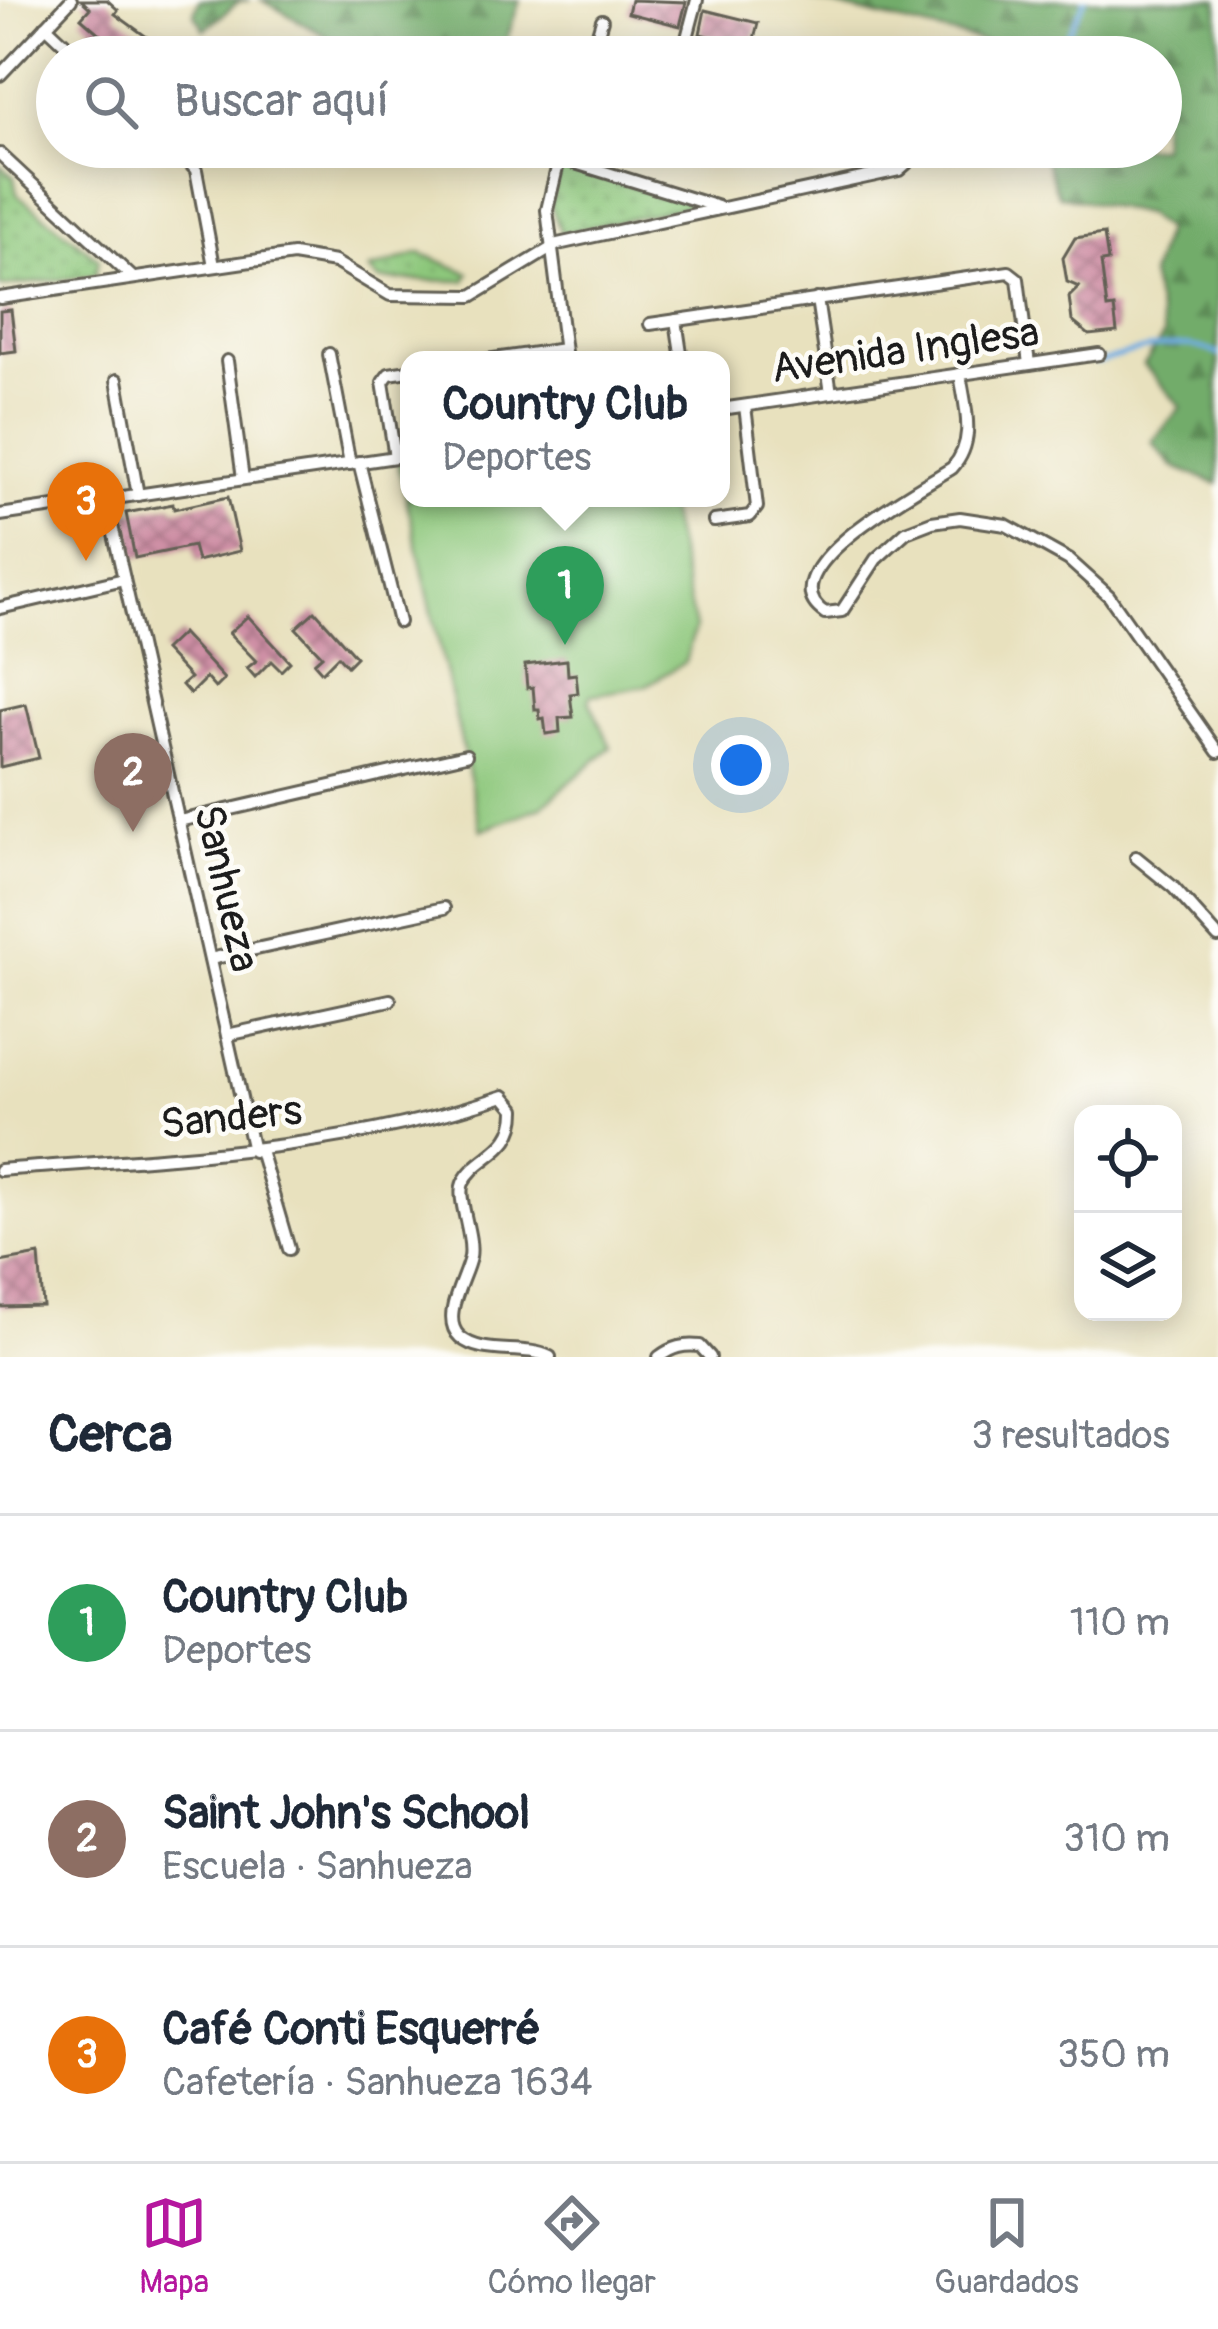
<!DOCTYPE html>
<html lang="es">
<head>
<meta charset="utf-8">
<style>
	:root { --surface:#fff; --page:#f2f2f3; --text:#1f2937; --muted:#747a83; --line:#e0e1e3; --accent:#b5179e }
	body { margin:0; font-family:Pangolin,sans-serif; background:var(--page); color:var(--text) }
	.controls { position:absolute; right:36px; bottom:36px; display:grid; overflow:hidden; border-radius:24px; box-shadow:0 6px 30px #0003 }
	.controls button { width:108px; height:108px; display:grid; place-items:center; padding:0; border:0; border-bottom:3px solid var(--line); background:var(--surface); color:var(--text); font:60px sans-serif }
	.you { position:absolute; left:741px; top:765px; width:42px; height:42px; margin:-30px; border:9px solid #fff; border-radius:50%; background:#1a73e8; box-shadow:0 0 0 18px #1a73e833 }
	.badge { display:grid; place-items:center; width:78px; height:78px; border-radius:50%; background:var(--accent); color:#fff; font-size:39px; font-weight:700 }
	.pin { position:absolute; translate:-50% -99px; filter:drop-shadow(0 3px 6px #0008) }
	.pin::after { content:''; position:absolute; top:63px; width:42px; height:36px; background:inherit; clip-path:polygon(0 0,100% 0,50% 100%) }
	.popup { position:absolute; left:400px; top:351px; width:330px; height:156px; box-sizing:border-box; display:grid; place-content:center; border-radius:24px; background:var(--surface); filter:drop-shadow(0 3px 9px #0005); font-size:39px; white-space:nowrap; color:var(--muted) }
	.popup b { font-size:45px; color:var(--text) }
	.popup::after { content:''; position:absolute; left:50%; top:100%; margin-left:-24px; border:24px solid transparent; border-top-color:var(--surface) }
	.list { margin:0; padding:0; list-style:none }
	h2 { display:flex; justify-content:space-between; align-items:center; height:156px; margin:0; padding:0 48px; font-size:51px }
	h2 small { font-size:39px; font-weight:400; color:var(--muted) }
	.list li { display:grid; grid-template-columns:78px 1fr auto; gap:36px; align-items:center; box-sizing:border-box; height:216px; padding:0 48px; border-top:3px solid var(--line) }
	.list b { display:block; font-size:45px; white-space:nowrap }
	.list p { margin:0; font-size:39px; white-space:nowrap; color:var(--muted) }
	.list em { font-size:39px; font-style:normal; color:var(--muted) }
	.icon { flex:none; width:66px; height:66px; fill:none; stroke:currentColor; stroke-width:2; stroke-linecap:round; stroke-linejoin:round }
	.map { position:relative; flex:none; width:1218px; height:1357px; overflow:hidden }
	.search { position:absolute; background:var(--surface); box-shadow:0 6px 30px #0003; left:36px; right:36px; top:36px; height:132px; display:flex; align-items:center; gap:30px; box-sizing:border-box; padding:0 42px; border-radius:66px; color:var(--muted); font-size:45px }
	.sheet { height:804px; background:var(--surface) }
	nav { display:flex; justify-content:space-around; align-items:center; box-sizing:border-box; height:168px; border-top:3px solid var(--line); background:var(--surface); font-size:33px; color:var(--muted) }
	nav a { display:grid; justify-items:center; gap:6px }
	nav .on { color:var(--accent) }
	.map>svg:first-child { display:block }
	.forest { fill:url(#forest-firs); stroke:#476444; stroke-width:3 }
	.park { fill:url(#park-dots); stroke:#54724c; stroke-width:3 }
	.garden { fill:#8dc77b; stroke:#54724c; stroke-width:3 }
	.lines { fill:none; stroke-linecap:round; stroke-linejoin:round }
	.stream { stroke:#71ade2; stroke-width:4.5 }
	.building { fill:url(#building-cross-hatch) }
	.street-casing { stroke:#636155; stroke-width:16 }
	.street { stroke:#fff; stroke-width:10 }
	.labels { text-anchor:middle; stroke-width:9; stroke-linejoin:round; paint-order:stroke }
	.street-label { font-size:42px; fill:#1c1c1c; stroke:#fdfcf7 }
</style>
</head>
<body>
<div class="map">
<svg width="1218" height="1357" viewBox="0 0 1218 1357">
	<defs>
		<pattern id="forest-firs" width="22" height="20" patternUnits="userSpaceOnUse" patternTransform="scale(3)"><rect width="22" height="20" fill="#72ac6b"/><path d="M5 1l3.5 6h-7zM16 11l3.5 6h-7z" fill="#5d8b57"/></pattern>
		<pattern id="park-dots" width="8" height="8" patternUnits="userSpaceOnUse" patternTransform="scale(3)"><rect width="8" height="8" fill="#8dc77b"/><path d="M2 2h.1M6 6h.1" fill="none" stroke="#79aa6a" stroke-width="1.8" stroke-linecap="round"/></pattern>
		<pattern id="building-cross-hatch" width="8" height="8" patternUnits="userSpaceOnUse" patternTransform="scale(3)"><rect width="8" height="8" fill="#cf90a6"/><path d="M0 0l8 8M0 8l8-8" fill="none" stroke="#a77586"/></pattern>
	</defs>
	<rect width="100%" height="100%" fill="#fdfcf7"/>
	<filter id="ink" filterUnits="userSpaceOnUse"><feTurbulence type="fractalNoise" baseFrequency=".00833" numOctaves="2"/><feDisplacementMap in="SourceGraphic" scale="24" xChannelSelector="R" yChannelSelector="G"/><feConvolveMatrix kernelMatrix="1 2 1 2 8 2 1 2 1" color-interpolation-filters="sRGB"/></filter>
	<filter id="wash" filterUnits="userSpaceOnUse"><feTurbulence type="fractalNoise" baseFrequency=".004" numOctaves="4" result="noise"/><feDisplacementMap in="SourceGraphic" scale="48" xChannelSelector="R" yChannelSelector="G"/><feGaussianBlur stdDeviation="2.7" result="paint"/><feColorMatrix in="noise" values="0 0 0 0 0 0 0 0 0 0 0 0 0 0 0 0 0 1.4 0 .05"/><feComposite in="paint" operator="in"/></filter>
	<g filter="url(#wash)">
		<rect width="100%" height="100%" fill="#e8e1be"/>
		<g class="forest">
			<polygon points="199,0 250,0 239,1 205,30 194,13"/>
			<polygon points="262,0 520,0 501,57 363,57"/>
			<polygon points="810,0 1218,0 1218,484 1172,466 1152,442 1181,407 1144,365 1164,335 1150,276 1165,230 1144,214 1058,195 1041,147 1161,147 1161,57 1009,57 1005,47"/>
		</g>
		<g class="park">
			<polygon points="0,165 14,177 17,194 99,259 95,275 0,287"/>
			<polygon points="560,167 692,202 694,205 561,233 551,205"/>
			<polygon points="420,253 469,273 465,281 379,280 369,270"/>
		</g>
		<polygon class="garden" points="409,460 409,498 666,498 695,628 685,662 645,686 591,695 589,701 611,747 541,807 481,830 398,462"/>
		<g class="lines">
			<g class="stream">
				<polyline points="1056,57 1085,0"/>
				<path d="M1097 363C1136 351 1180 335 1218 354"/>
			</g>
		</g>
		<g id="blocks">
			<g class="building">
				<polygon points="81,0 107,0 118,10 115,14 151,40 136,57 126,57 81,18 90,8"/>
				<polygon points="631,0 686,2 680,26 628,13"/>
				<polygon points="705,10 758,23 752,47 700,34"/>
				<polygon points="1104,234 1108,261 1101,262 1107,308 1114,307 1117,332 1089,335 1072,321 1069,297 1079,287 1067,282 1063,258 1075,238"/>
				<polygon points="11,310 16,351 0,353 0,311"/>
				<polygon points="228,497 240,551 197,561 193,546 135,558 126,513 173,504 174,509"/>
				<polygon points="315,611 356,657 347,666 338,656 322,672 314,663 322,656 296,628"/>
				<polygon points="248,616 290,662 281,671 271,661 255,677 247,668 256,661 229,633"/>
				<polygon points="182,633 224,679 215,688 206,678 190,694 182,685 190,678 164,650"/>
				<polygon points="567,660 568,675 576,674 578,693 570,694 573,717 559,718 560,732 546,734 544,718 540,719 539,710 535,710 533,687 527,688 525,665"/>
				<polygon points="26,704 39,758 0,767 0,710"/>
				<polygon points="39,1255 43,1306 0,1307 0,1262"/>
			</g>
		</g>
	</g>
	<g filter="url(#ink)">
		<use href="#blocks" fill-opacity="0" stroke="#636155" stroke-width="3"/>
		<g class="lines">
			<g class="street-casing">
				<g id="street">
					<polyline points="46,26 79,57"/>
					<polyline points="595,45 633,57"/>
					<polyline points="591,57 602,20"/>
					<polyline points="682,57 697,0"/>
					<polyline points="0,75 71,0"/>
					<polyline points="175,147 196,170 214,266"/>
					<polyline points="562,147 547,210 566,360"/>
					<polyline points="0,154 133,278"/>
					<polyline points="559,158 718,207"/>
					<polyline points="0,298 293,255 335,262 390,295 472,296 558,244 899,170 907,163 907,147"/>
					<polyline points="817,299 831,393"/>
					<polyline points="676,320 682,360"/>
					<polyline points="650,324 1009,272 1018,279 1029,364"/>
					<polyline points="329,354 350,464"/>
					<polyline points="486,360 564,349"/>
					<polyline points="227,361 243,479"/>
					<path d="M960 374C965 407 977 441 952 468 926 485 762 571 825 613L842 611 876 559 906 532 932 522 960 518 1006 525 1069 560 1109 596 1218 752"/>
					<polyline points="117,380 138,495"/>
					<polyline points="721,409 1099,354"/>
					<polyline points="395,457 383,382 389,374 409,371"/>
					<polyline points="359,462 399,622"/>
					<polyline points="106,499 253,1151"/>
					<polyline points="0,515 409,455"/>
					<polyline points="714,521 750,516 757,507 745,406"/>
					<polyline points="0,608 124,579"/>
					<polyline points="179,821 466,755"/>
					<polyline points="1136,857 1173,887 1218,937"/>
					<polyline points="210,959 444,908"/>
					<polyline points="227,1035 390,1000"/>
					<polyline points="260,1150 289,1249"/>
					<path d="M0 1170C170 1157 341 1151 504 1096L515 1109C516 1153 477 1154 463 1183 456 1198 474 1235 470 1257 466 1278 439 1318 460 1337 483 1357 523 1344 550 1357"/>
					<path d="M659 1357C672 1347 684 1344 700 1346L710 1357"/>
				</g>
			</g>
			<use href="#street" class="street"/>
		</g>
	</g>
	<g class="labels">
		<g class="street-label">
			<text transform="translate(905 349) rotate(-8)" y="15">Avenida Inglesa</text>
			<text transform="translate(228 888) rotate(77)" y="15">Sanhueza</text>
			<text transform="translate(231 1116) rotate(-6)" y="15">Sanders</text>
		</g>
	</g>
</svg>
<div class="controls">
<button><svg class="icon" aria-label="locate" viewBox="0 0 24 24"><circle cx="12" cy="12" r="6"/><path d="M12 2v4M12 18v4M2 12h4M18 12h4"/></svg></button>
<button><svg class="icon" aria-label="layers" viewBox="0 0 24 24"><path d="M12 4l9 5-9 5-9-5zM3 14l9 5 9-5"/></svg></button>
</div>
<div class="you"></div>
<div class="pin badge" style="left:565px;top:645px;background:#2e9e5b">1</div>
<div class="popup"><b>Country Club</b>Deportes</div>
<div class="pin badge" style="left:133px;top:832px;background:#8d6e63">2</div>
<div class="pin badge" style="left:86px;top:561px;background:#e8710a">3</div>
<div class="search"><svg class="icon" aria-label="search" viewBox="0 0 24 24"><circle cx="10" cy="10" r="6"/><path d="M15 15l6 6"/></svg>Buscar aquí</div>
</div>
<section class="sheet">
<h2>Cerca<small>3 resultados</small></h2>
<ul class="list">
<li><span class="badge" style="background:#2e9e5b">1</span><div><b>Country Club</b><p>Deportes</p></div><em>110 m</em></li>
<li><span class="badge" style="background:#8d6e63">2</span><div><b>Saint John's School</b><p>Escuela · Sanhueza</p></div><em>310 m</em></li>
<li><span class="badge" style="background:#e8710a">3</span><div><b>Café Conti Esquerré</b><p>Cafetería · Sanhueza 1634</p></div><em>350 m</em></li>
</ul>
</section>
<nav>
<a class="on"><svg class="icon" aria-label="map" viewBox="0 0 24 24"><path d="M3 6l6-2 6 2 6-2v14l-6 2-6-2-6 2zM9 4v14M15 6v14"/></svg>Mapa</a>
<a><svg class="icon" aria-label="directions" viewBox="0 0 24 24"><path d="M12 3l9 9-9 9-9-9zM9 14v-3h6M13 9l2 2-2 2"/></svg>Cómo llegar</a>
<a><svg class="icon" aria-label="saved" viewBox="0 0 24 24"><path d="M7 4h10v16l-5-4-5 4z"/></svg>Guardados</a>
</nav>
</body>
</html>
